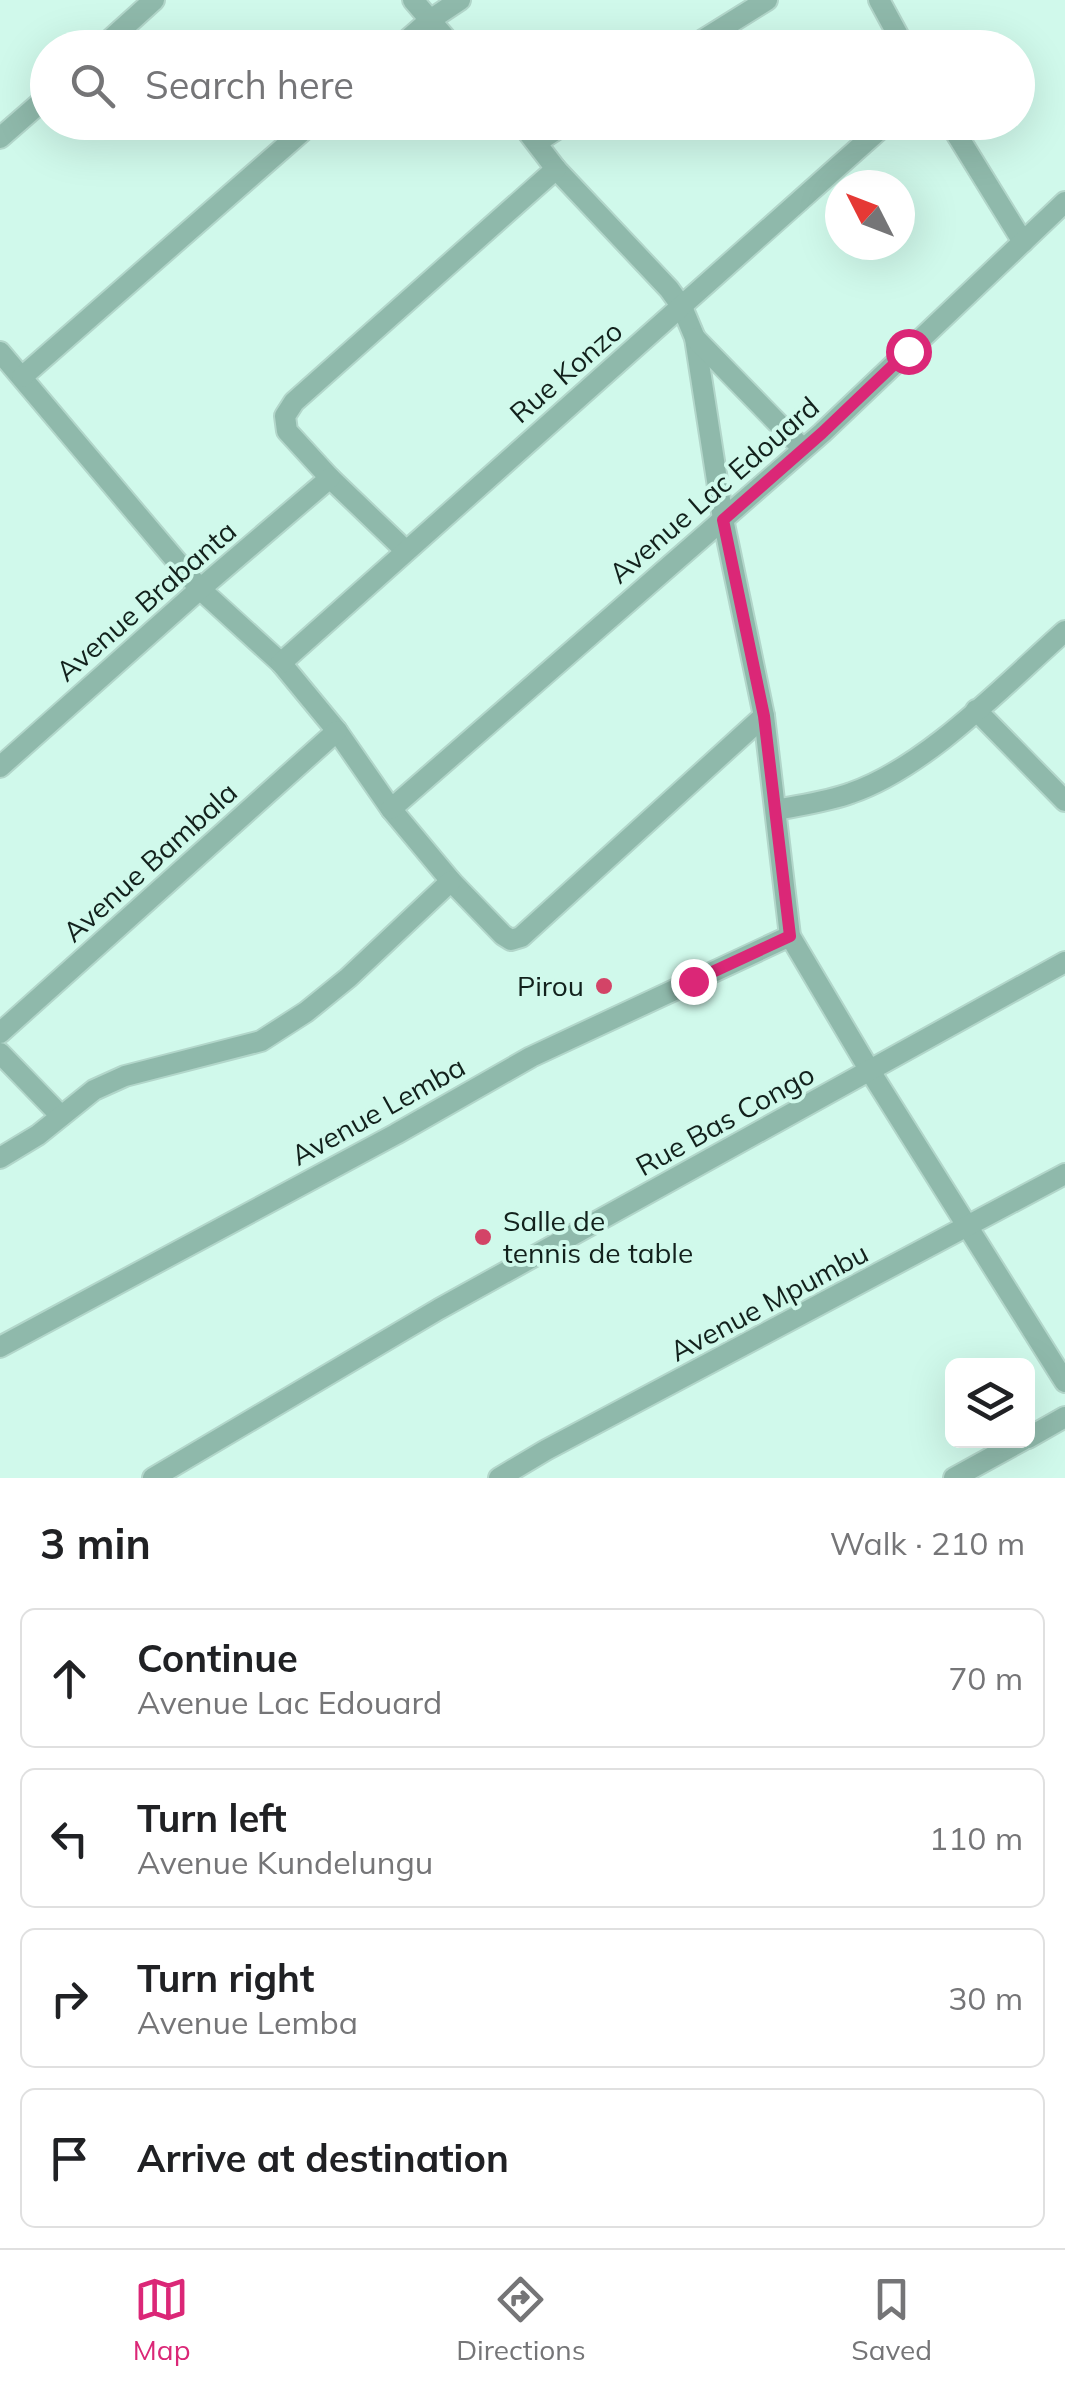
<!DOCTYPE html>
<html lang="en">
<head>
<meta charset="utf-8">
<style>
	:root { --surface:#fff; --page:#f2f2f2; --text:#202124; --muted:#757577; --line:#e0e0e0; --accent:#db2777 }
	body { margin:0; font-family:Mulish,sans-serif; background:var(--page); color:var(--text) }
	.controls { position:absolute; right:30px; bottom:30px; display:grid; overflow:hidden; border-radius:15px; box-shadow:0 10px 40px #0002 }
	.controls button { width:90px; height:90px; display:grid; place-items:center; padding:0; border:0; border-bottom:2px solid var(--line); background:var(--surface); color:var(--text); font:50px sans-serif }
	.compass { position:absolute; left:825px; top:170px; width:90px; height:90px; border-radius:50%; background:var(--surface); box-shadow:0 10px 40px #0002; rotate:312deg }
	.stop { position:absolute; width:30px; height:30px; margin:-22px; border:8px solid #db2777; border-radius:50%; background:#fff }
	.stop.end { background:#db2777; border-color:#fff; box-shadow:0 2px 10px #0008 }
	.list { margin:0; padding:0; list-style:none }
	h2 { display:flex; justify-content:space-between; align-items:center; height:130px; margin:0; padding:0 40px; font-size:42px }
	h2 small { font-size:32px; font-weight:400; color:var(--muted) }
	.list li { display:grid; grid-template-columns:65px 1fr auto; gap:30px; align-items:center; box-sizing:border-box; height:140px; margin:0 20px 20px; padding:0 20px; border:2px solid var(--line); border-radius:15px }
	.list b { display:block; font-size:38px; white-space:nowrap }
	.list p { margin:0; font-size:32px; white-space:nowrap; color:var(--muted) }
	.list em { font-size:32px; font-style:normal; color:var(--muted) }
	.icon { flex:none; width:55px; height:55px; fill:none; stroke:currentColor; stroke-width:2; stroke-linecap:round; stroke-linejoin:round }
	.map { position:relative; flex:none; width:1065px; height:1478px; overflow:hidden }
	.search { position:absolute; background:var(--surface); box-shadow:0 10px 40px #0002; left:30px; right:30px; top:30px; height:110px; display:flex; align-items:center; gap:25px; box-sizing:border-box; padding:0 35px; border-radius:55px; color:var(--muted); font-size:38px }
	.sheet { height:770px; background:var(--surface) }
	nav { display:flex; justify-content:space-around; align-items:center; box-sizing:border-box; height:140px; border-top:2px solid var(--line); background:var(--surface); font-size:28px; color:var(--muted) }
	nav a { display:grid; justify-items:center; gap:5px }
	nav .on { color:var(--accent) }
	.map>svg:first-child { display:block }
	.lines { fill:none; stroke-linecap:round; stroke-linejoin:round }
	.minor-casing { stroke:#b2d6ca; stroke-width:24 }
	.minor { stroke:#8fb9ab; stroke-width:20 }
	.route { stroke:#db2777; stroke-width:12 }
	.poi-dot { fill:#d34467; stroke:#d0f9eb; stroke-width:4 }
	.labels { text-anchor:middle; stroke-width:8; stroke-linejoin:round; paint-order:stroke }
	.street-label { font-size:28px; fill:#12211c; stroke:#d0f9eb }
	.poi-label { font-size:28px; fill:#12211c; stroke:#d0f9eb; text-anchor:end }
</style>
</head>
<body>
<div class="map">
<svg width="1065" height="1478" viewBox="0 0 1065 1478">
	<rect width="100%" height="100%" fill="#d0f9eb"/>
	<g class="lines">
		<g class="minor-casing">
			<g id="minor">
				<polyline points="413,0 454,48"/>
				<polyline points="879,0 905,48"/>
				<polyline points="101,48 154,0"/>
				<polyline points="398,48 430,20 460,0"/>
				<polyline points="690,48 767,0"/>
				<polyline points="520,122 556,169 669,289 682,307 695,338 723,519 764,716 790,936 870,1071 1065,1382"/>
				<polyline points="949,122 1023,242"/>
				<polyline points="0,138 48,96"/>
				<polyline points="537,142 568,122"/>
				<polyline points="695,338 803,449"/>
				<polyline points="0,352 200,589 281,663 337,731 391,809 451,881 503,935 511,940 521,937 764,716"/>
				<polyline points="22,377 313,122"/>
				<polyline points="405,550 330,478 287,431 285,416 294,402 556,169"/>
				<polyline points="281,663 888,122"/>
				<polyline points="976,710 1065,801"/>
				<polyline points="0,767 200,589 330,478"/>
				<polyline points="391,809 822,433 1065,202"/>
				<path d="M776 810C800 805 827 802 851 793 927 767 1005 684 1065 631"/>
				<polyline points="0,1033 337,731"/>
				<polyline points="0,1053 61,1116"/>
				<polyline points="0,1158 38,1135 94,1090 125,1076 261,1041 306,1012 348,978 451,881"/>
				<polyline points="0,1347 396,1134 531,1057 790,936"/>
				<polyline points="1028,1438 1065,1417"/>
				<polyline points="153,1478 439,1309 1065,962"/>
				<polyline points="499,1478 546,1450 1065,1174"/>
				<polyline points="954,1478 1023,1440"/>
			</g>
		</g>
		<use href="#minor" class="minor"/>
	</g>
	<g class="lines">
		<polyline class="route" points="693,981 790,936 764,716 723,520 822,433 908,351"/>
	</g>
	<g class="poi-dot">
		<circle cx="604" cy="986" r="10"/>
		<circle cx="483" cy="1237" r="10"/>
	</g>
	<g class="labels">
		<g class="street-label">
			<text transform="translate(566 372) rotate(-41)" y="10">Rue Konzo</text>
			<text transform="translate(714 490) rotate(-41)" y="10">Avenue Lac Edouard</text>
			<text transform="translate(146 601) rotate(-41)" y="10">Avenue Brabanta</text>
			<text transform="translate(150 862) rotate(-42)" y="10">Avenue Bambala</text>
			<text transform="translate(378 1111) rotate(-29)" y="10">Avenue Lemba</text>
			<text transform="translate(725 1120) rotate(-29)" y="10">Rue Bas Congo</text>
			<text transform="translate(769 1302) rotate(-28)" y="10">Avenue Mpumbu</text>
		</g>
		<g class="poi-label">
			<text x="584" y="996">Pirou</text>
			<text x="503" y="1231" text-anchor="start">Salle de<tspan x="503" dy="32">tennis de table</tspan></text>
		</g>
	</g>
</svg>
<div class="controls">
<button><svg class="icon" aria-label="layers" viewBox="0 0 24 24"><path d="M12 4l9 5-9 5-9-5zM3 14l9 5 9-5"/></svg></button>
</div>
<svg class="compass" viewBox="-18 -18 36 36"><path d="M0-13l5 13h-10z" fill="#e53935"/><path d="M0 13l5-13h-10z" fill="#757577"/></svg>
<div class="stop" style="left:908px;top:351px"></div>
<div class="stop end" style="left:693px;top:981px"></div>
<div class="search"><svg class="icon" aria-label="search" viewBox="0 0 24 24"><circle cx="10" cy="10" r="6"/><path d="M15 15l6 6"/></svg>Search here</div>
</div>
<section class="sheet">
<h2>3 min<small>Walk · 210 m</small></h2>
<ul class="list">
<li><svg class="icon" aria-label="ahead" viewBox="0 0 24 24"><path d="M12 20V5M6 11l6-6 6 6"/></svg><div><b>Continue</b><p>Avenue Lac Edouard</p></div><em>70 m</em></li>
<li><svg class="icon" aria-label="left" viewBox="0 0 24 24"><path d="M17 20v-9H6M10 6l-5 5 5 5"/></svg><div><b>Turn left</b><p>Avenue Kundelungu</p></div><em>110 m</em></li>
<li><svg class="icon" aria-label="right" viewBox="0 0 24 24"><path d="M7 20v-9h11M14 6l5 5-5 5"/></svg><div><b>Turn right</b><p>Avenue Lemba</p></div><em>30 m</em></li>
<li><svg class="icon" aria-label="arrive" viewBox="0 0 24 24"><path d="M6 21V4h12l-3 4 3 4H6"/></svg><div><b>Arrive at destination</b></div></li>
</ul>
</section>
<nav>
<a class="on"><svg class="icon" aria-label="map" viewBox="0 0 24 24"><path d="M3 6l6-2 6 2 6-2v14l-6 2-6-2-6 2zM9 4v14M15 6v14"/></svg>Map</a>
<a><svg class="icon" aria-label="directions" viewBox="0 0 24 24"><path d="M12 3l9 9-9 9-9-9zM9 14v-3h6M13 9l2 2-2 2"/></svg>Directions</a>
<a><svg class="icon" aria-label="saved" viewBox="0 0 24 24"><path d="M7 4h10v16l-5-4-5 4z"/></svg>Saved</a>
</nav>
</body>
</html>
